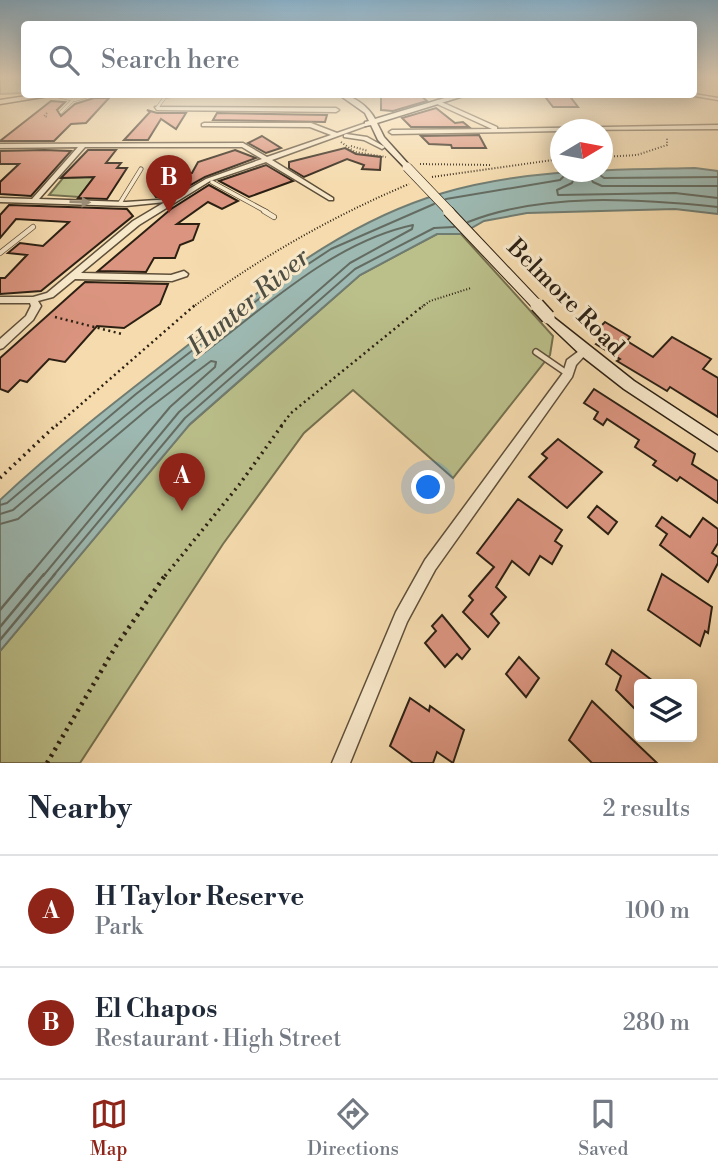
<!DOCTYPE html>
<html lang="en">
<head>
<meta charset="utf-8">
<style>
	:root { --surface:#fff; --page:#f6f6f7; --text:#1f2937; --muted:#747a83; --line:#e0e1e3; --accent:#8f2418 }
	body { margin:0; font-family:"Libre Bodoni",serif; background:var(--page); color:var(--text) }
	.controls { position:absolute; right:21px; bottom:21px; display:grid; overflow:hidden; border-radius:7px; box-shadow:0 4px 18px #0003 }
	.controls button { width:63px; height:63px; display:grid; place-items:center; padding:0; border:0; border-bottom:2px solid var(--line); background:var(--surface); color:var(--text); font:35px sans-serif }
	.compass { position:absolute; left:550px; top:119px; width:63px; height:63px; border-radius:50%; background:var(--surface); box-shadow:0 4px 18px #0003; rotate:80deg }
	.you { position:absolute; left:429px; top:488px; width:24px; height:24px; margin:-18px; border:5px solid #fff; border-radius:50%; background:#1a73e8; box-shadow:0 0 0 10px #1a73e833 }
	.badge { display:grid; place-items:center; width:46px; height:46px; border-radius:50%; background:var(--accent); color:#fff; font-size:23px; font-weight:700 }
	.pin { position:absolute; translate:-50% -58px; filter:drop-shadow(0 2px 4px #0008) }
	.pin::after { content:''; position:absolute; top:37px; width:24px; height:21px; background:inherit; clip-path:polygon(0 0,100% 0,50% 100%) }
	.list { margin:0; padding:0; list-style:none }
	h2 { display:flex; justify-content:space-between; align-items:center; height:91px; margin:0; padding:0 28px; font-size:30px }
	h2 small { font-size:23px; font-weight:400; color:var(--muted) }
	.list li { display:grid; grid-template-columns:46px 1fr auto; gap:21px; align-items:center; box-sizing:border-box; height:112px; padding:0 28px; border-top:2px solid var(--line) }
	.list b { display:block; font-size:26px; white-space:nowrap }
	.list p { margin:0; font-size:23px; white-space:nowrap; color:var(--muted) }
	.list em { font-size:23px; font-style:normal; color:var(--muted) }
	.icon { flex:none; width:38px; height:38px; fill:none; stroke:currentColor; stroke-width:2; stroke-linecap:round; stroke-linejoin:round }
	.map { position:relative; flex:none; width:718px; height:763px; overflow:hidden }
	.search { position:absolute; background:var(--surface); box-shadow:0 4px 18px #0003; left:21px; right:21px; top:21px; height:77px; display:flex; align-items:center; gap:18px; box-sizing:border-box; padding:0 24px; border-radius:7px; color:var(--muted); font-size:26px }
	.sheet { height:315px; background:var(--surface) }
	nav { display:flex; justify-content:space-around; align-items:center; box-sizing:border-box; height:98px; border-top:2px solid var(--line); background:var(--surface); font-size:19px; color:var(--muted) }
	nav a { display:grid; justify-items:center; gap:4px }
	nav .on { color:var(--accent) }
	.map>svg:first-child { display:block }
	.green { fill:#bbc08b; stroke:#74704f; stroke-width:2 }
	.water { fill:#9db9b2; stroke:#707c72; stroke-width:2 }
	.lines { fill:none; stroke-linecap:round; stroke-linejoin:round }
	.shore-far1 { stroke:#646c62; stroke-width:2 }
	.shore { stroke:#646c62; stroke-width:2.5 }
	.building { fill:#da947f; stroke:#2c2013; stroke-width:2 }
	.lane-far3-casing { stroke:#5e4f3a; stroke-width:3.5 }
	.lane-far2-casing { stroke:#5e4f3a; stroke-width:5 }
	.lane-far1-casing { stroke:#5e4f3a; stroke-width:6 }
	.lane-casing { stroke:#5e4f3a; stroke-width:8 }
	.street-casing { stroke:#5e4f3a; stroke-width:3 }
	.secondary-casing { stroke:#2c2013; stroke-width:3 }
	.path-far3 { stroke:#2c2013; stroke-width:2; stroke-dasharray:1 2; stroke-linecap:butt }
	.path-far2 { stroke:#2c2013; stroke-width:2.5; stroke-dasharray:2 3.5; stroke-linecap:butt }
	.path-far1 { stroke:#2c2013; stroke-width:3.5; stroke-dasharray:2 4.5; stroke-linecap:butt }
	.path { stroke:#2c2013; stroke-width:4.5; stroke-dasharray:2.5 5; stroke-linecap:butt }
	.lane-far3 { stroke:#f8e8ca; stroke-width:2.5 }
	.lane-far2 { stroke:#f8e8ca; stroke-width:3.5 }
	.lane-far1 { stroke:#f8e8ca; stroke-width:4.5 }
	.lane { stroke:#f8e8ca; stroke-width:5 }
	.street { fill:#f8e8ca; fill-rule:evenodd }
	.secondary { fill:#f8e8ca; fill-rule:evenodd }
	.secondary-bridge-far2-casing { stroke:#2c2013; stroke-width:10; stroke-linecap:butt }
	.secondary-bridge-far1-casing { stroke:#2c2013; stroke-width:12; stroke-linecap:butt }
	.secondary-bridge-casing { stroke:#2c2013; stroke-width:16; stroke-linecap:butt }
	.secondary-bridge-far2 { stroke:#f8e8ca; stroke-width:9 }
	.secondary-bridge-far1 { stroke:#f8e8ca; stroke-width:10 }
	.secondary-bridge { stroke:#f8e8ca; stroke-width:13 }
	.oneway { fill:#9c8e78 }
	.labels { text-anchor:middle; stroke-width:6; stroke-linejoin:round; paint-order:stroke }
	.street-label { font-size:24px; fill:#2c2013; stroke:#f8e8ca }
	.water-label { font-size:26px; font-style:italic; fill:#4e4e43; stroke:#f8e8ca }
</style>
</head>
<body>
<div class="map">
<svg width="718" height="763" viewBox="0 0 718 763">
	<rect width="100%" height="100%" fill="#f5dbae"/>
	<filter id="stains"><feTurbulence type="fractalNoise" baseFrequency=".00286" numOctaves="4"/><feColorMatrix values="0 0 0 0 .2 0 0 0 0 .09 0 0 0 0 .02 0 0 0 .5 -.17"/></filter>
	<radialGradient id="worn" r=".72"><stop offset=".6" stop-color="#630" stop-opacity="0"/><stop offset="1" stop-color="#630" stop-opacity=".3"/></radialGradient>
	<g class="green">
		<polygon points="0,76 24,76 24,93 0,94"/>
		<polygon points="94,177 79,197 49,195 63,178"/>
		<polygon points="437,234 461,234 553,336 550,355 453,478 353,390 304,433 223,544 80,763 0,763 0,651 187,427 360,275"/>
	</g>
	<path class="water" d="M695 168 718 171V214L675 209 527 213 484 221 461 234H437L360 275 190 424 0 651V500C63 441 133 388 201 335 277 278 350 220 443 193 525 169 611 170 695 168Z"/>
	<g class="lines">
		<g class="shore-far1">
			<polyline points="576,172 572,183 557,190 558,195 675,193 718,198"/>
			<polyline points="587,172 593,182 602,186 718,186"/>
			<polyline points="596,172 604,178 718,177"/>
			<polyline points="446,199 560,180 568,172"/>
			<path d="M468 222C544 192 638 199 718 207"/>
			<polyline points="0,505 7,503 136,394 281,282 331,249 434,204"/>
			<path d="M0 514 13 510C83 450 154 391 227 335 282 292 343 240 413 225L412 229 350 263 179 412 43 576"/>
			<polyline points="0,524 18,519 148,409 211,361 216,362 215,367 170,407 29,576"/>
			<polyline points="53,576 185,418 355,269 434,228 454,227"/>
		</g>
		<g class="shore">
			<polyline points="0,610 30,574"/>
			<polyline points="0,627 44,574"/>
			<polyline points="0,640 55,574"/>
		</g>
	</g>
	<g class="building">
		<polygon points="393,94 419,94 427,101 393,111 381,110 381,97"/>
		<polygon points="543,94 568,94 578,107 553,107"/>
		<polygon points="94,98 109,98 86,123 71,124 54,141 0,141 51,101 65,102 57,110 61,116 75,104"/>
		<polygon points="436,108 455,123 463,122 469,127 411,127 402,118"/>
		<polygon points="147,110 157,113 186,113 176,129 161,119 148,140 124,140 150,112"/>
		<polygon points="217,113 327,115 325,122 213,120"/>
		<polygon points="479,135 486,148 452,148 451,145 429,144 421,136"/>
		<polygon points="262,136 281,148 266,153 248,143"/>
		<polygon points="345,148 356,154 381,157 380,170 362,169 364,165 347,159 304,177 289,168 289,162"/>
		<polygon points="44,150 71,151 31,196 0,194 0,182 19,164 0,164 0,151"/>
		<polygon points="88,150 116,150 106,163 121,163 117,168 127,168 107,199 78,198 94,177 61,178"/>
		<polygon points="235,150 256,158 205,177 171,196 156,197 151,190 167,172 192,173 198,162"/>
		<polygon points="266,165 293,181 249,197 219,181"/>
		<polygon points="209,185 238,201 222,209 208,202 177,224 199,224 193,240 180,245 175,258 154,258 146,272 98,271 171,209"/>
		<polygon points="9,205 127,209 133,216 41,291 0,294 0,278 5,278 27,255 8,253 20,243 43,246 69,222 16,219 0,238 0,215"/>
		<polygon points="85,282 168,284 160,304 124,328 97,326 65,362 49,359 27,382 20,380 8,392 0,389 0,358"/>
		<polygon points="605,322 630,337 627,341 653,357 672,337 711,359 703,369 718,378 718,417 670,387 667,391 617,361 620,359 596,344 604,337 595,332"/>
		<polygon points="594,389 695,454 692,464 718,481 718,503 680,477 677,481 653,465 656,461 635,447 639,440 607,419 603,425 594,419 598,412 584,403"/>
		<polygon points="558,439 602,472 567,508 529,477 547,458 542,454"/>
		<polygon points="518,499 562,530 555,541 562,546 552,564 540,556 529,575 512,561 496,587 506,597 491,614 499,623 488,637 463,612 473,600 469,596 494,567 477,553"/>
		<polygon points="597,506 617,522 608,534 588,517"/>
		<polygon points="662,517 690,537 703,518 718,529 718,543 712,553 718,557 718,563 708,582 660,545 667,534 656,526"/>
		<polygon points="662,574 712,607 708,633 705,631 700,646 648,610"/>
		<polygon points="442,615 470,649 462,659 457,654 445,667 425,643 436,631 432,626"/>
		<polygon points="612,650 657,684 639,684 639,713 616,690 621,676 606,664"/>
		<polygon points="519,657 539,678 526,697 506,674"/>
		<polygon points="410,698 429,711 430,706 464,730 453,763 437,752 433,763 413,763 390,746"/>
		<polygon points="592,701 657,763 592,763 569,740"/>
	</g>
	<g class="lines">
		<g class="lane-far3-casing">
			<g id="lane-far3">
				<polyline points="52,95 75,100 94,94"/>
				<polyline points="157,108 165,97 172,96 302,95"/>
				<polyline points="61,112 79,94"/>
			</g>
		</g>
		<g class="lane-far2-casing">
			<g id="lane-far2">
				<polyline points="212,182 267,212"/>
				<polyline points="120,203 141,169"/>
			</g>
		</g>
		<g class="lane-far1-casing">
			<g id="lane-far1">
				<polyline points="264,211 274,217"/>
				<polyline points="0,253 33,227"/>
			</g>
		</g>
		<g class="lane-casing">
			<polyline id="lane" points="536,352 568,374"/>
		</g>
		<g class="street-casing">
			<g id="street">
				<polygon points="683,94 694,94 718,98 718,100"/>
				<polygon points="437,100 497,127 497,129 718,125 718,129 560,130 560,131 392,134 389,132 392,130 492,129 435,103"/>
				<polygon points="155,107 336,108 339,110 336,112 157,110"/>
				<path d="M204 123H311L337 133 366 123 371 124 272 160 333 198V200H329L266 162 210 181 139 225 81 273 171 275 184 271 188 274 187 276 172 281 75 279 53 297 38 301 41 306 33 320 3 348 0 349V339L26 316 31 306 30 303H0V297H33L47 293 133 221 165 202 126 206 0 202V198L32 199 78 147 0 148V144L243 143 267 157 331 135 310 127 202 126V124ZM85 147H242L262 159 206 179 172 199 126 202 39 199Z"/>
				<polygon points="346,134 367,137 385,147 382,149 364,140 344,137 344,135"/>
				<polygon points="583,348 587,349 588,352 576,365 572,377 435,570 407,622 350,763 332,763 396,612 425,560 563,373 567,360"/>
			</g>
		</g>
		<g class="secondary-casing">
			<g id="secondary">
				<polygon points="40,94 61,94 0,104 0,100"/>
				<path d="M338 94C352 94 369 107 375 119L458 94H470L377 123 384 137 411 167 407 170 378 140 371 125 365 126V122L369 121 365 113Z"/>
				<polygon points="548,313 634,381 718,436 718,451 624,389 583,357 544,320 542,317"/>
			</g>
		</g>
		<g class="path-far3">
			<polyline points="47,113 44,116 48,117"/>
			<polyline points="341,142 355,152 386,157"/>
			<polyline points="351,146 368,151"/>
			<polyline points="602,157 637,155 667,145 667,137"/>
			<polyline points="420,164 490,165"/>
			<polyline points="432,177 560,159"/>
			<path d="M193 307C261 257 331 217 409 184"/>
			<polyline points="422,307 430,301 471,288"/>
		</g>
		<g class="path-far2">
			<polyline points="55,317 122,334"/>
			<polyline points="56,426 195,305"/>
			<polyline points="281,426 291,413 424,305"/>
		</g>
		<g class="path-far1">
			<polyline points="0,478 57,424"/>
			<polyline points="165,576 239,485 283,424"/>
		</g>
		<polyline class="path" points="47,763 116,646 166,574"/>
		<use href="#lane-far3" class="lane-far3"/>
		<use href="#lane-far2" class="lane-far2"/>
		<use href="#lane-far1" class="lane-far1"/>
		<use href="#lane" class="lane"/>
		<use href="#street" class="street"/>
		<use href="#secondary" class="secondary"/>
		<g class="secondary-bridge-far2-casing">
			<polyline id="secondary-bridge-far2" points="407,167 450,212"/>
		</g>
		<g class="secondary-bridge-far1-casing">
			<polyline id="secondary-bridge-far1" points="448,211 539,307"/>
		</g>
		<g class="secondary-bridge-casing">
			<polyline id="secondary-bridge" points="537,305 548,317"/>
		</g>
		<use href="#secondary-bridge-far2" class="secondary-bridge-far2"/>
		<use href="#secondary-bridge-far1" class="secondary-bridge-far1"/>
		<use href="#secondary-bridge" class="secondary-bridge"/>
	</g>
	<defs><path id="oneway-solid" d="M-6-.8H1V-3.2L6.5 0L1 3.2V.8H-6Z" transform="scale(1.75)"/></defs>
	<use class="oneway" href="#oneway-solid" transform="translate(80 202) rotate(2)"/>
	<linearGradient id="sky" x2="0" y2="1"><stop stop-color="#8ab6d2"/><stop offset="0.42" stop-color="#faefdb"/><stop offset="1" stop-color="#faefdb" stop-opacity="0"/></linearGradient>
	<rect width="718" height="183" fill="url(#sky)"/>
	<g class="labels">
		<g class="street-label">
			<text transform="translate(566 297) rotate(45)" y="8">Belmore Road</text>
		</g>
		<g class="water-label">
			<text transform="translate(248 301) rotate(-40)" y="9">Hunter River</text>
		</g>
	</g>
	<rect width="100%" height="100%" filter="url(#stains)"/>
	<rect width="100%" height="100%" fill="url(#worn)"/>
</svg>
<div class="controls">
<button><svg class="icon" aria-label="layers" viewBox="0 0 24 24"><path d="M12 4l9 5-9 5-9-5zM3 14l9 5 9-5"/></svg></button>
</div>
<svg class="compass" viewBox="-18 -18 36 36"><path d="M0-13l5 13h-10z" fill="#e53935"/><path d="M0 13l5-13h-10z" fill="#747a83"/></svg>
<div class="you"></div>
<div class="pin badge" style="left:182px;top:511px">A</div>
<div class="pin badge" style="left:169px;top:213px">B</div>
<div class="search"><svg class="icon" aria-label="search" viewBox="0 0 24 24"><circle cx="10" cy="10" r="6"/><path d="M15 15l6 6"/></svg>Search here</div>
</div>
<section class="sheet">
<h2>Nearby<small>2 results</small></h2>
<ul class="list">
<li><span class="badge">A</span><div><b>H Taylor Reserve</b><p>Park</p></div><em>100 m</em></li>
<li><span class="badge">B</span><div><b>El Chapos</b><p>Restaurant · High Street</p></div><em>280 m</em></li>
</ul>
</section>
<nav>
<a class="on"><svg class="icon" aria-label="map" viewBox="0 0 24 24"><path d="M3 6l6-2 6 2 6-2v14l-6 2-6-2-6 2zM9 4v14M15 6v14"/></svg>Map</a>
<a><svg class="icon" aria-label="directions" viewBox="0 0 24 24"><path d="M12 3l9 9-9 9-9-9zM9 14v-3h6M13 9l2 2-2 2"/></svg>Directions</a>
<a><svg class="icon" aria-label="saved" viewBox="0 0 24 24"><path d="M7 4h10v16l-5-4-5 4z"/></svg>Saved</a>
</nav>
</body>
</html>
